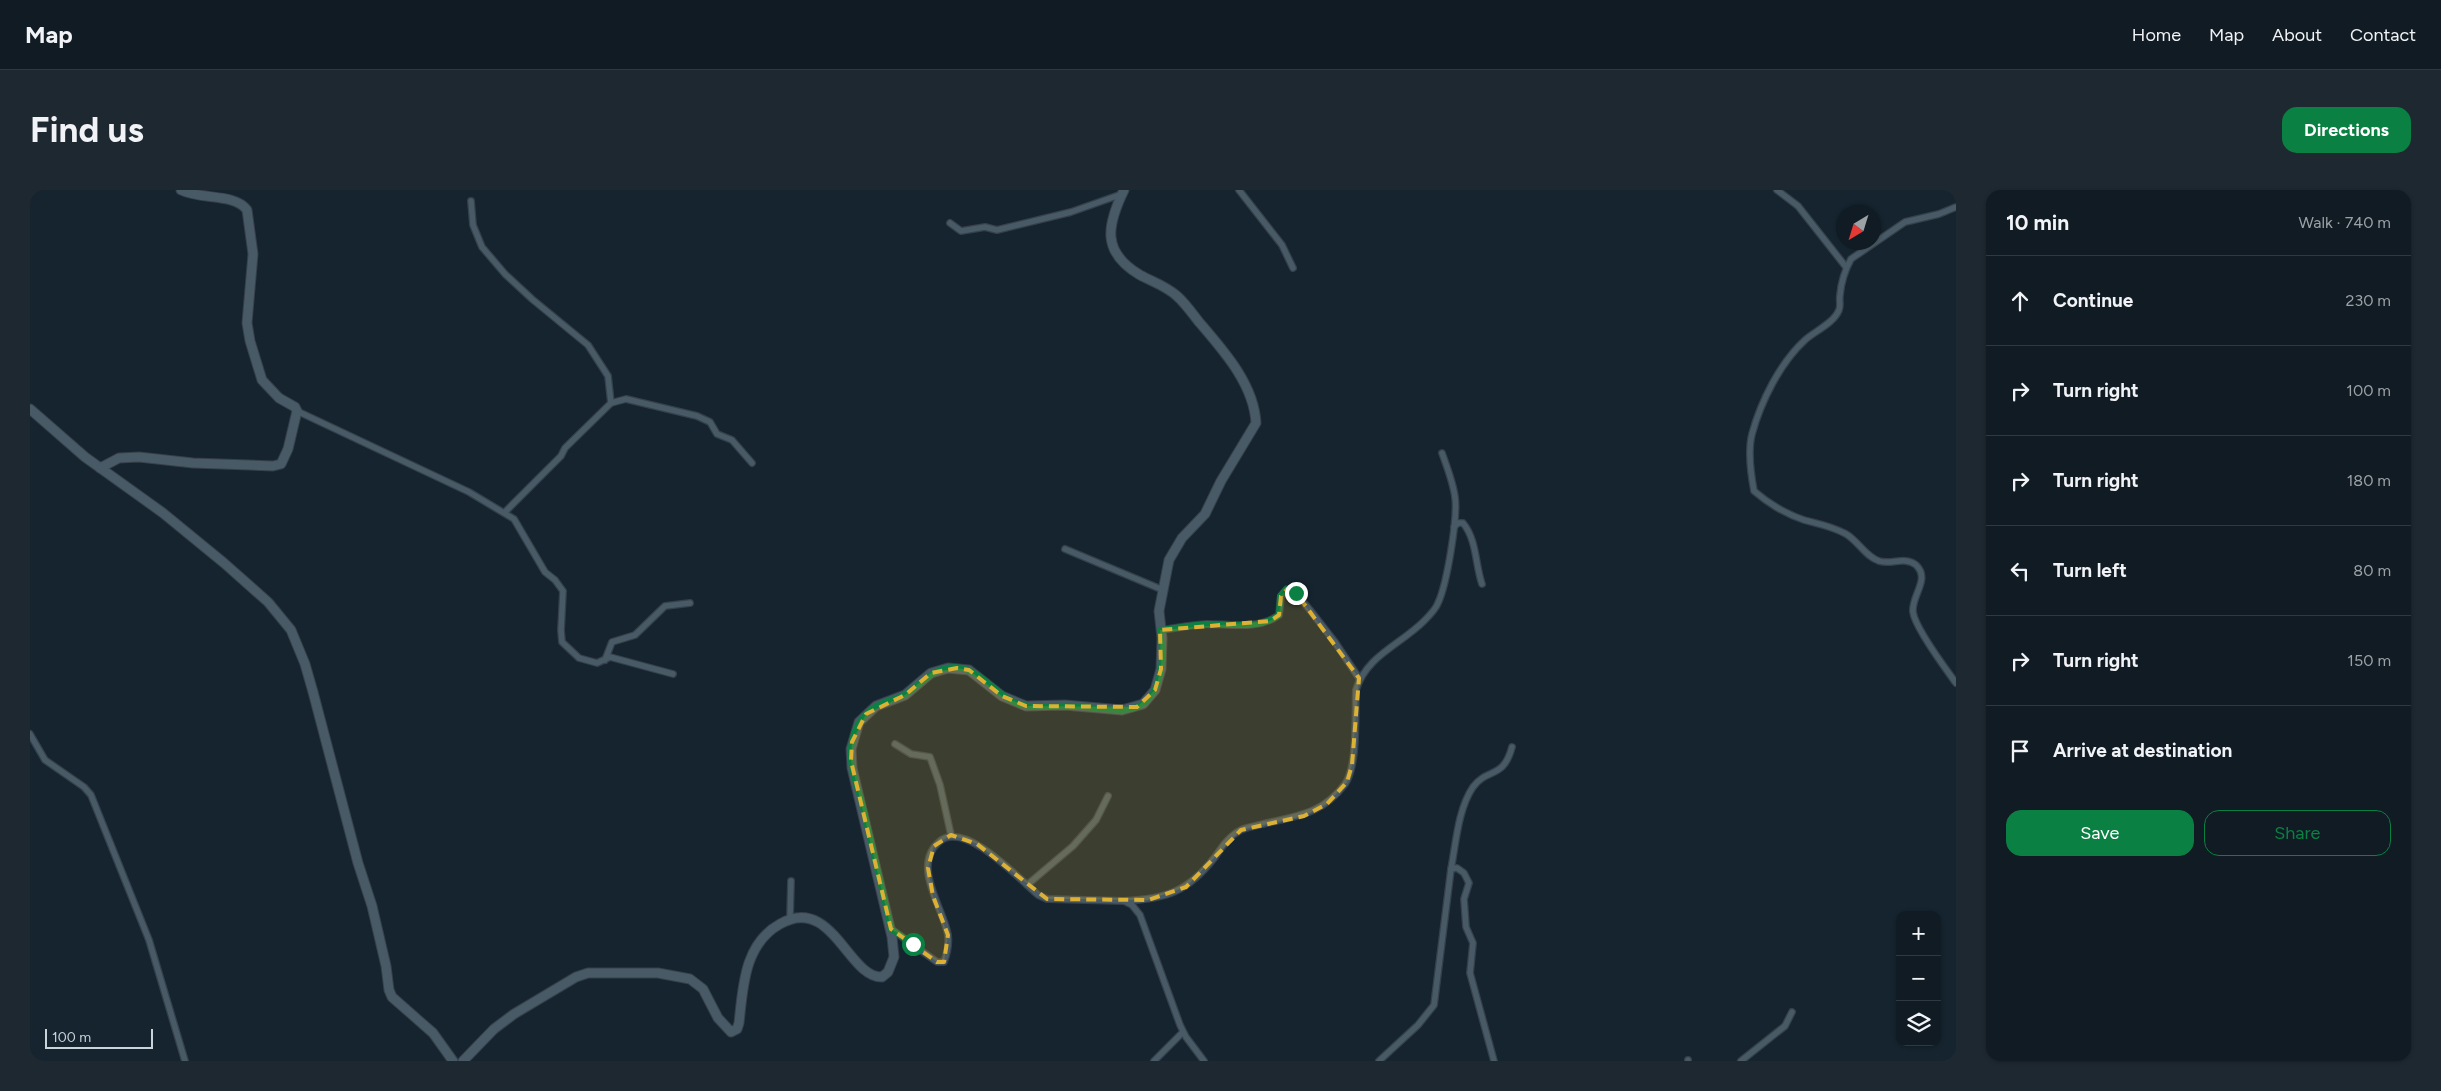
<!DOCTYPE html>
<html lang="en">
<head>
<meta charset="utf-8">
<style>
	:root { --surface:#101b23; --page:#1e2830; --text:#f1f3f6; --muted:#9ca1a6; --line:#303941; --accent:#0b8043 }
	body { margin:0; font-family:Figtree,sans-serif; background:var(--page); color:var(--text) }
	.controls { position:absolute; right:15px; bottom:15px; display:grid; overflow:hidden; border-radius:10px; box-shadow:0 1px 4px #0004 }
	.controls button { width:45px; height:45px; display:grid; place-items:center; padding:0; border:0; border-bottom:1px solid var(--line); background:var(--surface); color:var(--text); font:25px sans-serif }
	.compass { position:absolute; left:1806px; top:15px; width:45px; height:45px; border-radius:50%; background:var(--surface); box-shadow:0 1px 4px #0004; rotate:218deg }
	.scale { position:absolute; left:15px; bottom:12px; width:108px; box-sizing:border-box; padding-left:5px; border:2px solid #c9d3da; border-top:0; font-size:14px; line-height:18px; white-space:nowrap; color:#c9d3da; -webkit-text-stroke:4px #15242f; paint-order:stroke }
	.stop { position:absolute; width:15px; height:15px; margin:-11px; border:4px solid #0b8043; border-radius:50%; background:#fff }
	.stop.end { background:#0b8043; border-color:#fff; box-shadow:0 1px 5px #0008 }
	.list { margin:0; padding:0; list-style:none }
	h2 { display:flex; justify-content:space-between; align-items:center; height:65px; margin:0; padding:0 20px; font-size:21px }
	h2 small { font-size:16px; font-weight:400; color:var(--muted) }
	.list li { display:grid; grid-template-columns:32px 1fr auto; gap:15px; align-items:center; box-sizing:border-box; height:90px; padding:0 20px; border-top:1px solid var(--line) }
	.list b { display:block; font-size:19px; white-space:nowrap }
	.list em { font-size:16px; font-style:normal; color:var(--muted) }
	.actions { display:flex; gap:10px; padding:15px 20px }
	.actions a { flex:1; padding:11px 0; border:1px solid var(--accent); border-radius:15px; text-align:center; font-size:18px; color:var(--accent) }
	.actions .main { background:var(--accent); color:#fff }
	.icon { flex:none; width:28px; height:28px; fill:none; stroke:currentColor; stroke-width:2; stroke-linecap:round; stroke-linejoin:round }
	.map { position:relative; flex:none; width:1926px; height:871px; overflow:hidden; border-radius:15px }
	header { display:flex; align-items:center; gap:30px; box-sizing:border-box; height:70px; padding:0 25px; background:var(--surface); border-bottom:1px solid var(--line) }
	header strong { font-size:24px }
	nav { display:flex; gap:28px; margin-inline-start:auto; font-size:18px }
	.intro { display:flex; align-items:center; justify-content:space-between; box-sizing:border-box; height:120px; padding:0 30px }
	h1 { margin:0; font-size:35px }
	.button { padding:12px 22px; border-radius:15px; background:var(--accent); color:#fff; font-size:18px; font-weight:700 }
	main { display:flex; gap:30px; padding:0 30px }
	aside { flex:1; background:var(--surface); border-radius:15px; box-shadow:0 1px 4px #0004 }
	.map>svg:first-child { display:block }
	.lines { fill:none; stroke-linecap:round; stroke-linejoin:round }
	.street-casing { stroke:#36404a; stroke-width:8 }
	.secondary-casing { stroke:#36404a; stroke-width:11 }
	.street { stroke:#485a66; stroke-width:5.5 }
	.secondary { stroke:#485a66; stroke-width:9 }
	.route { stroke:#0b8043; stroke-width:6 }
	.marked { fill:#ddb133; fill-opacity:0.2; stroke:#ddb133; stroke-width:4; stroke-dasharray:10 6; stroke-linejoin:round }
</style>
</head>
<body>
<header>
<strong>Map</strong>
<nav><a>Home</a><a>Map</a><a>About</a><a>Contact</a></nav>
</header>
<div class="intro"><h1>Find us</h1><a class="button">Directions</a></div>
<main>
<div class="map">
<svg width="1926" height="871" viewBox="0 0 1926 871">
	<rect width="100%" height="100%" fill="#15242f"/>
	<g class="lines">
		<g class="street-casing">
			<g id="street">
				<polyline points="1209,0 1252,55 1263,78"/>
				<polyline points="1747,0 1768,16 1816,77"/>
				<polyline points="441,11 443,35 452,57 475,84 502,109 558,155 578,186 581,213"/>
				<path d="M1926 17 1909 24 1875 32 1821 69C1815 80 1811 93 1810 105 1809 110 1811 116 1809 120 1804 133 1785 141 1775 150 1750 173 1731 211 1722 244 1718 260 1721 285 1724 301 1738 313 1756 324 1774 330 1789 334 1802 336 1816 344 1828 351 1836 367 1849 371 1861 375 1875 366 1886 375 1901 389 1881 406 1883 422 1885 438 1915 478 1926 493"/>
				<polyline points="920,33 931,41 955,37 967,40 1041,22 1092,4"/>
				<polyline points="267,221 439,302 484,329 515,382 525,390 533,401 531,440 532,452 549,468 567,473 580,467 643,484"/>
				<polyline points="475,322 531,266 535,258 581,213 596,209 667,226 680,232 687,244 702,250 722,273"/>
				<path d="M1424 337 1428 333H1433C1447 350 1445 374 1452 394"/>
				<polyline points="1035,359 1133,400"/>
				<path d="M1130 440C1146 438 1161 435 1177 434 1201 434 1228 440 1249 425L1251 406 1257 399 1266 403 1280 420 1305 452 1329 488"/>
				<polyline points="575,470 582,452 605,445 635,416 660,413"/>
				<polyline points="0,544 15,570 54,597 61,605 119,750 155,871"/>
				<polyline points="865,554 881,564 900,567 910,595 921,645"/>
				<path d="M1421 679C1426 653 1428 619 1443 597 1458 577 1473 590 1482 557"/>
				<polyline points="997,695 1043,656 1066,630 1078,606"/>
				<path d="M1094 711C1136 709 1158 702 1185 667 1192 657 1199 646 1211 640 1217 637 1226 636 1233 634 1267 626 1293 624 1315 594 1328 576 1325 523 1326 500 1336 466 1370 455 1394 431 1399 426 1406 419 1408 413 1417 394 1428 327 1425 307 1423 292 1417 277 1412 263"/>
				<polyline points="760,729 761,691"/>
				<path d="M861 739 907 772H914C917 764 919 753 918 745 914 719 881 676 909 652 934 629 988 688 1008 705L1017 709 1094 711 1102 715 1110 725 1150 835 1156 847 1174 871"/>
				<polyline points="1658,870 1658,871"/>
				<polyline points="1124,871 1153,842"/>
				<polyline points="1349,871 1388,835 1404,815 1421,679 1427,678 1434,683 1439,693 1434,709 1436,737 1443,753 1440,783 1464,871"/>
				<polyline points="1711,871 1755,836 1762,822"/>
			</g>
		</g>
		<g class="secondary-casing">
			<g id="secondary">
				<polyline points="0,219 55,267 133,323 194,373 238,412 261,440 275,474 283,502 328,673 342,716 356,776 359,800 362,807 403,843 423,871"/>
				<path d="M70 278 89 268 109 267 163 273 243 276 251 274 258 259 267 221 265 217 249 208 232 190 220 151 217 133 223 64 217 20C205 3 170 10 151 0"/>
				<path d="M433 871 464 839 484 824 546 787 558 783H628L660 789 673 799 688 828 701 842 707 839 709 833C713 797 714 754 750 734 802 704 818 788 852 787L858 782 864 767 862 747 822 578 821 559 829 532 846 516 875 505 901 483 918 478 939 480 972 506 996 516 1035 515 1092 520 1113 514 1125 500 1131 479 1132 448 1129 421 1139 370 1152 348 1175 324 1191 291 1226 233C1224 194 1193 160 1169 132 1162 123 1155 113 1147 106 1136 96 1123 92 1110 85 1071 62 1077 35 1094 0"/>
			</g>
		</g>
		<use href="#street" class="street"/>
		<use href="#secondary" class="secondary"/>
	</g>
	<g class="lines">
		<path class="route" d="M883 754 861 739C852 698 842 657 833 617 828 597 819 579 821 558 823 537 835 519 855 512 862 509 870 508 876 504 895 491 907 473 932 478 953 483 967 505 986 513 1003 519 1025 515 1043 516 1059 517 1076 520 1092 520 1133 519 1135 470 1130 440 1146 438 1161 435 1177 434 1201 434 1228 440 1249 425L1250 406 1256 399 1266 403"/>
	</g>
	<path class="marked" d="M1257 399 1266 403 1329 488 1322 575 1317 592 1297 614 1274 626 1211 640 1156 697 1118 710 1017 709 947 654 921 645 904 656 898 678 903 706 918 745 914 772H907L861 739 821 571 822 552 836 524 875 505 901 483 927 478 939 480 972 506 996 516 1107 517 1125 500 1131 479 1130 440 1240 431 1249 425 1251 406Z"/>
</svg>
<div class="controls">
<button>+</button>
<button>−</button>
<button><svg class="icon" aria-label="layers" viewBox="0 0 24 24"><path d="M12 4l9 5-9 5-9-5zM3 14l9 5 9-5"/></svg></button>
</div>
<svg class="compass" viewBox="-18 -18 36 36"><path d="M0-13l5 13h-10z" fill="#e53935"/><path d="M0 13l5-13h-10z" fill="#9ca1a6"/></svg>
<div class="scale">100 m</div>
<div class="stop" style="left:883px;top:754px"></div>
<div class="stop end" style="left:1266px;top:403px"></div>
</div>
<aside>
<h2>10 min<small>Walk · 740 m</small></h2>
<ul class="list">
<li><svg class="icon" aria-label="ahead" viewBox="0 0 24 24"><path d="M12 20V5M6 11l6-6 6 6"/></svg><div><b>Continue</b></div><em>230 m</em></li>
<li><svg class="icon" aria-label="right" viewBox="0 0 24 24"><path d="M7 20v-9h11M14 6l5 5-5 5"/></svg><div><b>Turn right</b></div><em>100 m</em></li>
<li><svg class="icon" aria-label="right" viewBox="0 0 24 24"><path d="M7 20v-9h11M14 6l5 5-5 5"/></svg><div><b>Turn right</b></div><em>180 m</em></li>
<li><svg class="icon" aria-label="left" viewBox="0 0 24 24"><path d="M17 20v-9H6M10 6l-5 5 5 5"/></svg><div><b>Turn left</b></div><em>80 m</em></li>
<li><svg class="icon" aria-label="right" viewBox="0 0 24 24"><path d="M7 20v-9h11M14 6l5 5-5 5"/></svg><div><b>Turn right</b></div><em>150 m</em></li>
<li><svg class="icon" aria-label="arrive" viewBox="0 0 24 24"><path d="M6 21V4h12l-3 4 3 4H6"/></svg><div><b>Arrive at destination</b></div></li>
</ul>
<div class="actions"><a class="main">Save</a><a>Share</a></div>
</aside>
</main>
</body>
</html>
